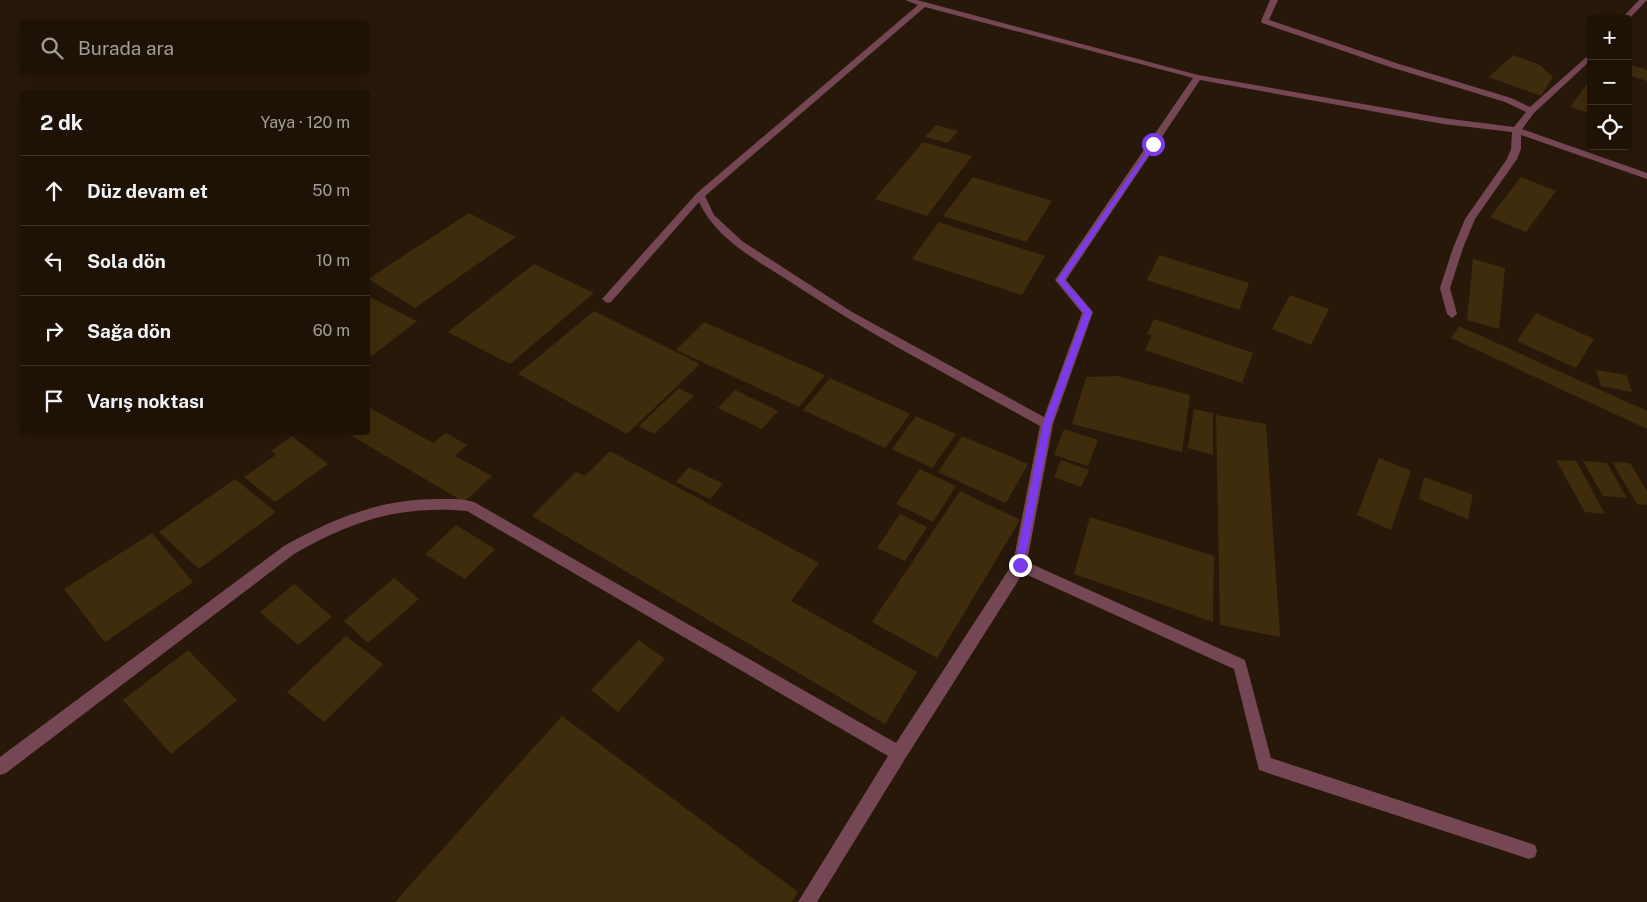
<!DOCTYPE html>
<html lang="tr">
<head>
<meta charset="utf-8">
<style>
	:root { --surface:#1e1207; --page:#2b2015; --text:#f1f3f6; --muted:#a19e9b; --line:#3c3228 }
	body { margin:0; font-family:"Public Sans",sans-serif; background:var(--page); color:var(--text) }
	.controls { position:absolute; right:15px; top:15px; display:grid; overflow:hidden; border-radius:5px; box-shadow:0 2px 12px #0003 }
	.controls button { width:45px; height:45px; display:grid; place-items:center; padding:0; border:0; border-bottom:1px solid var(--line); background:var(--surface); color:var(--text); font:25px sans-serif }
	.stop { position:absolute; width:15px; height:15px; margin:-11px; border:4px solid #7c3aed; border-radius:50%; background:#fff }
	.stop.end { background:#7c3aed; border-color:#fff; box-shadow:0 1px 5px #0008 }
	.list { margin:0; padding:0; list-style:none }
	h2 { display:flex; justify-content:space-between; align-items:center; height:65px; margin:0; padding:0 20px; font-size:21px }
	h2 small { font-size:16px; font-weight:400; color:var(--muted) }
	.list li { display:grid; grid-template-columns:32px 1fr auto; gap:15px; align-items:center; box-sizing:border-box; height:70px; padding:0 20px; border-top:1px solid var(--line) }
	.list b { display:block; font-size:19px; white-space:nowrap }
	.list em { font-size:16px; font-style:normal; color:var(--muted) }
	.icon { flex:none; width:28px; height:28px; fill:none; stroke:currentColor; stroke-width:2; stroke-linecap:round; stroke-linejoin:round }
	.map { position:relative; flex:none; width:1647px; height:902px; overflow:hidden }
	.search { position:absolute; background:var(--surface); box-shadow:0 2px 12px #0003; left:20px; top:20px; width:350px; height:55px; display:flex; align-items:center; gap:12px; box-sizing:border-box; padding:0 18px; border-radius:5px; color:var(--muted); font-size:19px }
	.panel { position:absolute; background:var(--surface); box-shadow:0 2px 12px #0003; left:20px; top:90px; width:350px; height:345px; border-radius:5px }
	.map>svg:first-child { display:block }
	.building { fill:#3f2c0d }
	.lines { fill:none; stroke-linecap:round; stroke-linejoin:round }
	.minor { fill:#754654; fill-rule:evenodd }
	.route { fill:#7c3aed }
</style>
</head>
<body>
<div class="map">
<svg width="1647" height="902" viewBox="0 0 1647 902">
	<rect width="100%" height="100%" fill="#281809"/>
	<g class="building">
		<polygon points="1513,55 1540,65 1553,77 1541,96 1489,77"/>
		<polygon points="1628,64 1647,70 1647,81 1628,75"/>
		<polygon points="1587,84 1591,85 1591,114 1570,107"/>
		<polygon points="936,125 958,131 948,143 925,137"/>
		<polygon points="923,142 972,156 927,216 875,199"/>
		<polygon points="973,177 1052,201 1026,242 943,216"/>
		<polygon points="1521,177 1556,191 1526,232 1490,217"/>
		<polygon points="469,213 516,237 415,308 368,279"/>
		<polygon points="939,222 960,229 1045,256 1022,295 912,259"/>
		<polygon points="1159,255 1249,283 1239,310 1147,280"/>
		<polygon points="1473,259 1505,268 1499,329 1467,320"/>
		<polygon points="534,264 594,293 510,364 448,332"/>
		<polygon points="1290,295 1329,309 1311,345 1272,329"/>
		<polygon points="368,296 417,321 372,356 368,354"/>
		<polygon points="594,311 700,364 627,434 518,374"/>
		<polygon points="1536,313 1594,339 1576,368 1517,341"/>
		<polygon points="1154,319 1253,353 1242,383 1145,350 1152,335 1147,334"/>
		<polygon points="704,322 825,375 799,407 676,350"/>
		<polygon points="1459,326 1647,411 1647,429 1451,338"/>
		<polygon points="1596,370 1626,375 1632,392 1601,386"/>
		<polygon points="1117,376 1190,395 1182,452 1072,424 1086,377"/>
		<polygon points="830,378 910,414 885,448 803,410"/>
		<polygon points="679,388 694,396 654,434 639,426"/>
		<polygon points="735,390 778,411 762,429 718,408"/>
		<polygon points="368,407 433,443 446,433 467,445 455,456 492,476 464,502 345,432 368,432"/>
		<polygon points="1194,409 1213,413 1213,455 1188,448"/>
		<polygon points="1216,415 1266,424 1280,637 1220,625"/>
		<polygon points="916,416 956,434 932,468 892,449"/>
		<polygon points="1064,429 1098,440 1088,466 1054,455"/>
		<polygon points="292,436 328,464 275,502 244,477 276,455 271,451"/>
		<polygon points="962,436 1028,464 1006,503 938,472"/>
		<polygon points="610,451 819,563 791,601 917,672 885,724 532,516 576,472 585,476"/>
		<polygon points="1379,458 1411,471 1391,530 1357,515"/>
		<polygon points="1061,460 1089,470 1081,487 1054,477"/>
		<polygon points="1556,460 1576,461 1605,514 1585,512"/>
		<polygon points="1583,461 1607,463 1627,498 1603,496"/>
		<polygon points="1612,462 1630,463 1647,491 1647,505 1637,504"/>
		<polygon points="689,467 723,484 710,499 676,482"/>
		<polygon points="920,469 956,486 933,522 896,504"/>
		<polygon points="1424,477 1473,495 1468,519 1419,499"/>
		<polygon points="235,479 276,512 199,569 159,532"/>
		<polygon points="960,491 1020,520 937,658 872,622"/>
		<polygon points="900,514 927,527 905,561 877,548"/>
		<polygon points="1090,517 1214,556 1213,622 1074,574"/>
		<polygon points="456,525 495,549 465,579 425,554"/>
		<polygon points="152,533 193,582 105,642 64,589"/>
		<polygon points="394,578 419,599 368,643 344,621"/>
		<polygon points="294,584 332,617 298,645 260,612"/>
		<polygon points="346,636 383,664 324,722 287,692"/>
		<polygon points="639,640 665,659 618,712 591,690"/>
		<polygon points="188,650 237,700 171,754 123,700"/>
		<polygon points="562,716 798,892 792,902 395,902"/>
	</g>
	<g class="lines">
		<g class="minor">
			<path d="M905 0H917L1198 75 1443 118 1514 127 1526 112 1505 102 1390 67 1262 23 1261 21 1270 0H1278L1269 20 1396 63 1511 98 1530 107 1591 53V60L1534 113 1522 129 1647 173V179L1521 135V149L1517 159 1475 219 1463 248 1450 288 1457 314 1452 318 1447 314 1440 288 1453 248 1465 219 1507 159 1511 149 1512 132 1443 124 1200 80 1066 280 1093 312 1053 424 1027 562 1245 660 1271 758 1529 843 1535 845 1537 851 1535 857 1529 859 1259 770 1234 669 1023 573 905 759 817 902H798L888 756 467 511C399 505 352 521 294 554L6 773 0 775V757L284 546C332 519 380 499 436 499 448 499 462 498 474 502L896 743 1013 563 1040 426C956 379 870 335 789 281 756 260 716 239 699 202L611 302 607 303 602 299 697 193 918 5ZM925 7 1193 78 1055 280 1082 313 1044 417 852 312 742 241 714 215 705 196Z"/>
			<polygon points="1639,0 1647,0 1628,20 1621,19"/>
		</g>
	</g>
	<polygon class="route" points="1153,142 1156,144 1064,280 1092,312 1051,424 1024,565 1020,569 1015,565 1043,424 1084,313 1057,280"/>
</svg>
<div class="controls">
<button>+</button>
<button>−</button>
<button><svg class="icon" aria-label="locate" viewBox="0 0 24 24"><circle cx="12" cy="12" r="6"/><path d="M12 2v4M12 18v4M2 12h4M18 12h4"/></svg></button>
</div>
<div class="stop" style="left:1153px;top:144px"></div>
<div class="stop end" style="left:1020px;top:565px"></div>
<div class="search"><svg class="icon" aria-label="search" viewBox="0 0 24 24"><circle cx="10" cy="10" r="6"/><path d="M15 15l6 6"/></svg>Burada ara</div>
<section class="panel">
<h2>2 dk<small>Yaya · 120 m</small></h2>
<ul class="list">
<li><svg class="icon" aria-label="ahead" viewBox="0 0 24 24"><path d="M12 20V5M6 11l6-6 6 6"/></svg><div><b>Düz devam et</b></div><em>50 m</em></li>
<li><svg class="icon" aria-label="left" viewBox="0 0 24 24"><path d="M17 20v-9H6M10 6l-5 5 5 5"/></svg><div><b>Sola dön</b></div><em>10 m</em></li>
<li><svg class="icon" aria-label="right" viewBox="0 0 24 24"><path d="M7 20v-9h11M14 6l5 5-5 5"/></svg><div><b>Sağa dön</b></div><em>60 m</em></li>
<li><svg class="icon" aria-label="arrive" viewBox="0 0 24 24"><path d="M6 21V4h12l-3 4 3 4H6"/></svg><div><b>Varış noktası</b></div></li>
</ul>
</section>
</div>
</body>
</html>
